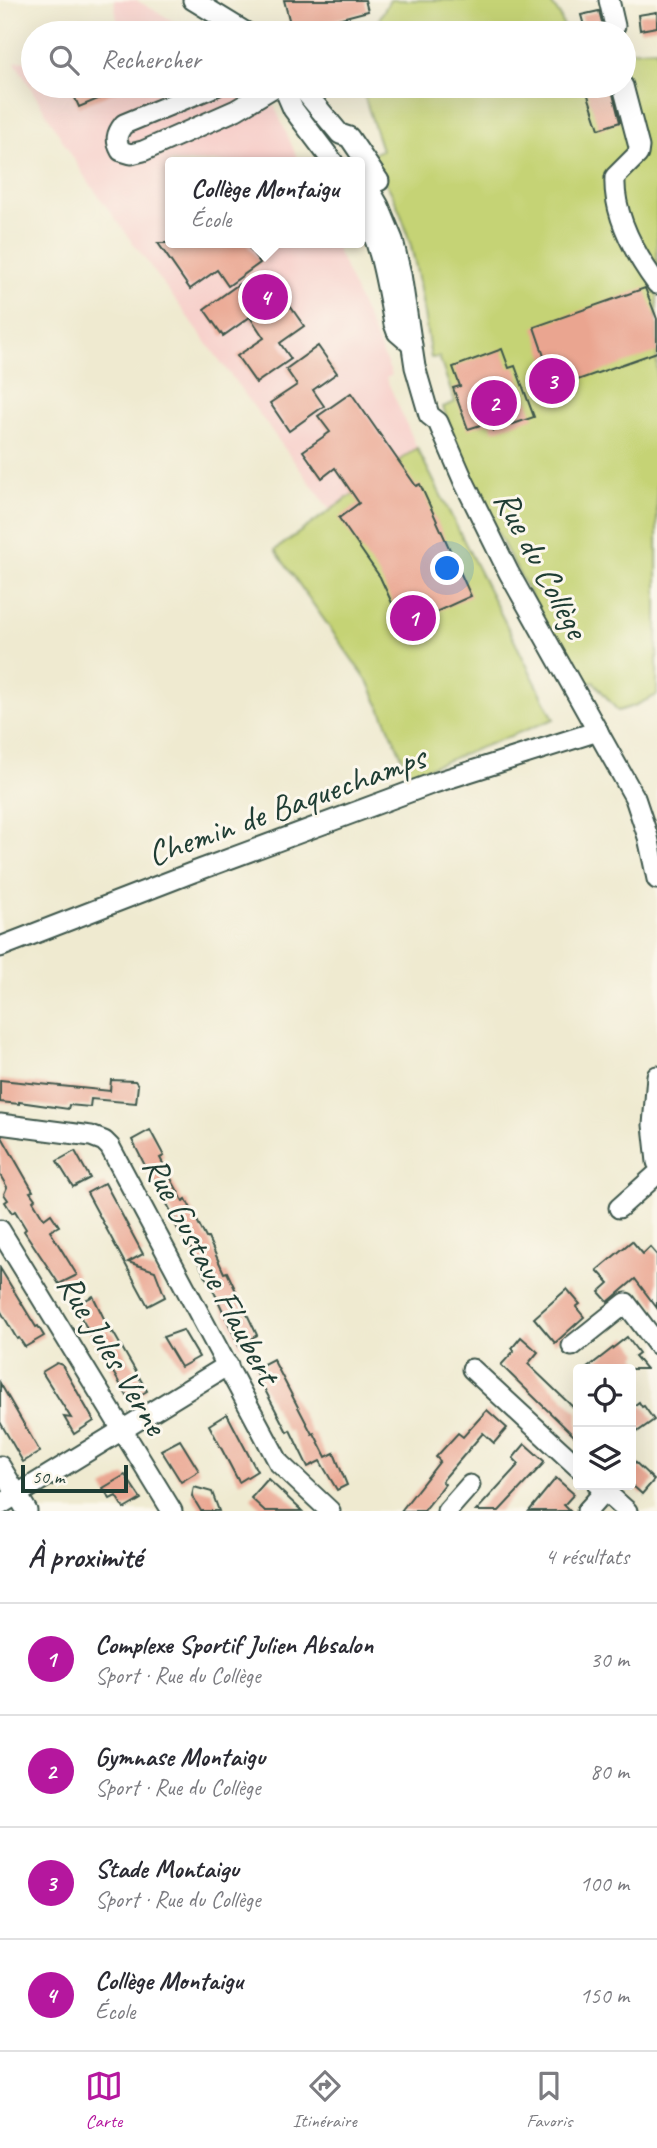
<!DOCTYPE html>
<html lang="fr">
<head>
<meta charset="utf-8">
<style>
	:root { --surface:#fff; --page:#f7f7f7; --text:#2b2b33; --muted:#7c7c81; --line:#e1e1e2; --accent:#b5179e }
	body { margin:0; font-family:Caveat,sans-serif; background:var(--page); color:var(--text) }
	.controls { position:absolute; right:21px; bottom:21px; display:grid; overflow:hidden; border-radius:7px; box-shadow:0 7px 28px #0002 }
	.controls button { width:63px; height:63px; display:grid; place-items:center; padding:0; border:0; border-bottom:2px solid var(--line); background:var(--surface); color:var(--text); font:35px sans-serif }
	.scale { position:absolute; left:21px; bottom:18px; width:107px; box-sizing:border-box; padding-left:7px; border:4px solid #1f3d34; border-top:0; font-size:19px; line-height:24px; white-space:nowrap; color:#1f3d34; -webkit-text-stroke:5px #fbf7ec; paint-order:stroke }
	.you { position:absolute; left:448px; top:569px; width:24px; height:24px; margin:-18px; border:5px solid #fff; border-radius:50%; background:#1a73e8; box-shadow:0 0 0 10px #1a73e833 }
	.badge { display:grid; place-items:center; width:46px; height:46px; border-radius:50%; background:var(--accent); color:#fff; font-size:23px; font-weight:700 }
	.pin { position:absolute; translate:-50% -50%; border:4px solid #fff; box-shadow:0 2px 7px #0006 }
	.popup { position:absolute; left:165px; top:157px; width:200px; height:91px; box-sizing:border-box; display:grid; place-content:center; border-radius:7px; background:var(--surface); filter:drop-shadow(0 2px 5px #0005); font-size:23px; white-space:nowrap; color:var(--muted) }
	.popup b { font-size:26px; color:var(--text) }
	.popup::after { content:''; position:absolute; left:50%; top:100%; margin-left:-14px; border:14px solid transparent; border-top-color:var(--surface) }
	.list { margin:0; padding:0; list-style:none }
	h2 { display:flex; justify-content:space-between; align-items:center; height:91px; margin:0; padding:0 28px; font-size:30px }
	h2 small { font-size:23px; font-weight:400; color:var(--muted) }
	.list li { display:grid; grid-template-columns:46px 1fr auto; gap:21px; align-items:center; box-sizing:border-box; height:112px; padding:0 28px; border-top:2px solid var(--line) }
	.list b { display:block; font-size:26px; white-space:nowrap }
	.list p { margin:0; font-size:23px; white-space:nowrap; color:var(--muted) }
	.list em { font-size:23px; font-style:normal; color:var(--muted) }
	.icon { flex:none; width:38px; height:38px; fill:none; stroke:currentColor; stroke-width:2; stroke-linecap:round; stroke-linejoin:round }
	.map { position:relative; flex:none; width:657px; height:1511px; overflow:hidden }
	.search { position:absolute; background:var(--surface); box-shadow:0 7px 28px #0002; left:21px; right:21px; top:21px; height:77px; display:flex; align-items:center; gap:18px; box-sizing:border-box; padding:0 24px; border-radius:38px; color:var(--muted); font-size:26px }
	.sheet { height:539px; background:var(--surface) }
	nav { display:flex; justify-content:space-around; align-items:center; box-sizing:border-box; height:98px; border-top:2px solid var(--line); background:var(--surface); font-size:19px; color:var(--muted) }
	nav a { display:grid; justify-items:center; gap:4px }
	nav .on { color:var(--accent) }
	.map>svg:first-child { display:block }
	.built { fill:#f7d0cb }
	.green { fill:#c5d375; stroke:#728854; stroke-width:2 }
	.building { fill:#eaa590 }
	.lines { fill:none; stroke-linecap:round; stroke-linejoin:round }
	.minor-casing { stroke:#3e574b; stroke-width:23 }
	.minor { stroke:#fff; stroke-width:19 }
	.labels { text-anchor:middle; stroke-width:6; stroke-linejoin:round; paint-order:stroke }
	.street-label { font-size:35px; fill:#1f3d34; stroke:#fbf7ec }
</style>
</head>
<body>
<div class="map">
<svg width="657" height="1511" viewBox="0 0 657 1511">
	<rect width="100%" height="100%" fill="#fbf7ec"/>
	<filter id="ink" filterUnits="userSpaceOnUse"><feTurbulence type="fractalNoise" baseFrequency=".0143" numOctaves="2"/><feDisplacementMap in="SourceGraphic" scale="14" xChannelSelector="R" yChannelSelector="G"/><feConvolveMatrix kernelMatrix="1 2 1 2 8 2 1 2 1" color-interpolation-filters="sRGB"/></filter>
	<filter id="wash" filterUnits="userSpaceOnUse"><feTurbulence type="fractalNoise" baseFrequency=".00686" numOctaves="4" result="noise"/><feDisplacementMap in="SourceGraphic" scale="28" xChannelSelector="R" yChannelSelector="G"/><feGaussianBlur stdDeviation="1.57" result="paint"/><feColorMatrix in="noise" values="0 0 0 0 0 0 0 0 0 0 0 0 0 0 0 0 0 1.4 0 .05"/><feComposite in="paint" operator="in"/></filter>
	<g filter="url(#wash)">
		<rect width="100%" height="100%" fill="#efead0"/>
		<g class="built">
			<polygon points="114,0 136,0 194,33 119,33"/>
			<polygon points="33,60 33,86 261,86 267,102 275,107 299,162 170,162 170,243 334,243 392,375 386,378 417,448 330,510 86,179 15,62"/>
		</g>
		<g class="green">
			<polygon points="390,0 549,0 560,16 566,33 371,33"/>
			<path d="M657 49V695L634 706 618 711 594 682 580 685C531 595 477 505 443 407L455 402 439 357 431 358C422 304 417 248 394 198 387 183 377 169 368 155L382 150 361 86H624V51Z"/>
			<polygon points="417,448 554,719 410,775 370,685 275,550"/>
		</g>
		<g id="blocks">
			<g class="building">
				<polygon points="284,0 365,0 368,11 292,31"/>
				<polygon points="599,11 605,33 586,33 581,15"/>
				<polygon points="657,12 657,27 640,30 638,15"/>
				<polygon points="77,86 129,86 79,107 71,89"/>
				<polygon points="597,86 611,86 620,122 599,129 586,89"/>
				<polygon points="158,243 246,243 260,263 228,286 217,270 190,289"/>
				<polygon points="274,283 304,326 280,343 291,359 256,383 237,356 264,338 250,317 223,336 204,309 239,284 250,300"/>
				<polygon points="645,288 657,319 657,352 555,388 534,327"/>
				<polygon points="318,346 337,373 313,390 324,406 289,431 270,403 297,385 286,369"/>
				<polygon points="502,349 509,368 515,366 534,417 493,431 490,422 468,429 453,388 460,386 453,367"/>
				<polygon points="351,393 416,486 420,484 471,596 403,627 380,577 339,518 359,503 335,468 322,478 303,451 330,432 318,416"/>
				<polygon points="0,1080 110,1091 111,1080 135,1081 138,1085 136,1103 91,1099 90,1107 69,1105 68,1109 19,1102 19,1104 0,1102"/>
				<polygon points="150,1130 164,1156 160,1158 183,1201 186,1199 206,1238 208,1238 224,1273 227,1272 257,1335 239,1346 215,1294 184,1236 182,1237 175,1224 177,1223 165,1200 163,1201 132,1140"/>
				<polygon points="0,1136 2,1137 33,1191 30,1192 35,1199 33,1201 44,1219 51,1214 59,1226 50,1231 77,1275 59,1284 24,1231 26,1229 15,1211 12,1213 5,1202 8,1200 4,1194 7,1187 0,1175"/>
				<polygon points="75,1151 90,1178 73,1187 57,1161"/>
				<polygon points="105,1183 143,1254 128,1262 155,1271 165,1297 148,1306 87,1193"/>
				<polygon points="632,1241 643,1254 650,1247 657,1255 657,1308 635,1279 608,1302 599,1292 609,1283 597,1270"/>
				<polygon points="0,1268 36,1327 38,1326 44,1336 25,1347 19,1338 17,1339 0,1310"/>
				<polygon points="567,1289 580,1304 576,1307 584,1317 555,1343 534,1318"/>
				<polygon points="93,1296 111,1333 113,1332 147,1391 130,1401 74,1306"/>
				<polygon points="183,1330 199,1357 181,1367 163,1337"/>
				<polygon points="521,1337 538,1352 528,1364 578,1412 578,1440 501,1365 514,1351 512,1348"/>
				<polygon points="627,1337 639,1353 635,1356 646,1369 586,1369"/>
				<polygon points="273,1359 312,1434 314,1433 326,1457 334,1453 347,1485 337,1490 320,1461 308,1467 290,1430 287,1432 254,1369"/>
				<polygon points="57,1363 62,1365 94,1421 74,1434 64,1417 71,1418 42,1372"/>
				<polygon points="0,1383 40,1452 23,1462 0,1422"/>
				<polygon points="639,1402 642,1407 644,1406 654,1420 637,1432 631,1423 631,1408"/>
				<polygon points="487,1410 507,1428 494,1443 483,1433 442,1481 445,1484 424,1511 401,1511 440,1461 436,1457 458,1433 463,1437"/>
				<polygon points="227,1414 257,1471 239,1482 209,1425"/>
				<polygon points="180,1440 199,1471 181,1482 161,1450"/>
				<polygon points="525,1444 544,1461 543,1464 499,1511 476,1511 519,1464 513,1458"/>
				<polygon points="631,1458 654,1480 642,1494 631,1484"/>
				<polygon points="125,1475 141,1499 124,1509 116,1496 110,1499 103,1488"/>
				<polygon points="556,1478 574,1494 564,1505 570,1511 529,1511"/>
				<polygon points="268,1479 283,1493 302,1511 265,1511 251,1498"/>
				<polygon points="194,1487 212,1492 219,1511 201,1511 192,1496"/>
			</g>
		</g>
	</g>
	<g filter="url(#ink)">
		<use href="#blocks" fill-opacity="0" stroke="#3e574b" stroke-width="2"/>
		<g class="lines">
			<g class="minor-casing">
				<g id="minor">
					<polyline points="193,0 247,33"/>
					<polyline points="609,0 615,26"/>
					<path d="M216 86 124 124C116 134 115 140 121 151L131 154 143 151 236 110 276 86"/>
					<polyline points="283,86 293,109 333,162"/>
					<polyline points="300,86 340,134 349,137 379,181"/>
					<path d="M623 86 639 147 638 154 615 177C613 216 635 254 657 284"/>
					<polyline points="360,173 379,206 393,240 401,274 415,367 429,415 438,422 464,482 509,573 635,798 648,837 657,879"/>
					<path d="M360 206C381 243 386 282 394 324L397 332 412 345"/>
					<polyline points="0,947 191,873 431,784 598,731"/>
					<polyline points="657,1076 653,1125 657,1162"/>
					<polyline points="0,1124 91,1136 104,1141 110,1147 279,1463 330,1511"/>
					<polyline points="619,1208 657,1174"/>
					<polyline points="0,1230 172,1511"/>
					<polyline points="572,1346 626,1303 657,1344"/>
					<polyline points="472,1369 578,1467"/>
					<polyline points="0,1466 27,1511"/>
					<polyline points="598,1485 627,1511"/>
					<polyline points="0,1505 228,1365"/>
					<polyline points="447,1511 470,1485"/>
					<polyline points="587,1511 605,1491"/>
				</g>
			</g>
			<use href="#minor" class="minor"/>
		</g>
	</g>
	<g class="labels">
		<g class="street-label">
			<text transform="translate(542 564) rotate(62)" y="12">Rue du Collège</text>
			<text transform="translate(286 805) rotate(-20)" y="12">Chemin de Baquechamps</text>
			<text transform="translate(212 1270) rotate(62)" y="12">Rue Gustave Flaubert</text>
			<text transform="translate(113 1354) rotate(59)" y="12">Rue Jules Verne</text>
		</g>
	</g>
</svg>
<div class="controls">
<button><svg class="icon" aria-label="locate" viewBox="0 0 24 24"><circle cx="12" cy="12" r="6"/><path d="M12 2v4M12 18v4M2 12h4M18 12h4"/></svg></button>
<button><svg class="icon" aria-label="layers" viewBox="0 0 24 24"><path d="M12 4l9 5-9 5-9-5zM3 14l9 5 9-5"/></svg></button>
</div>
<div class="scale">50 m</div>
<div class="you"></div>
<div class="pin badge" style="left:413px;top:618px">1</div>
<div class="pin badge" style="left:494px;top:403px">2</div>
<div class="pin badge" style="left:552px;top:381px">3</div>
<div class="pin badge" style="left:265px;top:297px">4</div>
<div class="popup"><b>Collège Montaigu</b>École</div>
<div class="search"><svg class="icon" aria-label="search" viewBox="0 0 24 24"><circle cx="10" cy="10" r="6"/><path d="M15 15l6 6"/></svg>Rechercher</div>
</div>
<section class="sheet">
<h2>À proximité<small>4 résultats</small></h2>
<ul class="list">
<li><span class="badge">1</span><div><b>Complexe Sportif Julien Absalon</b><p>Sport · Rue du Collège</p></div><em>30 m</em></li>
<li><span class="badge">2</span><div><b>Gymnase Montaigu</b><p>Sport · Rue du Collège</p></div><em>80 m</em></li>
<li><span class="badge">3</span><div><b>Stade Montaigu</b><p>Sport · Rue du Collège</p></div><em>100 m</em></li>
<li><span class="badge">4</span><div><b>Collège Montaigu</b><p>École</p></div><em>150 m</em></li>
</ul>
</section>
<nav>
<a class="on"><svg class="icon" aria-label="map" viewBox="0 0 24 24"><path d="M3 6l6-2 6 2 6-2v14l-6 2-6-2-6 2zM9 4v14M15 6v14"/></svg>Carte</a>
<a><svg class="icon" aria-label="directions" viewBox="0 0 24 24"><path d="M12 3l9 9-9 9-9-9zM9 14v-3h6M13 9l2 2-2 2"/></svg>Itinéraire</a>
<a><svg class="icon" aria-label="saved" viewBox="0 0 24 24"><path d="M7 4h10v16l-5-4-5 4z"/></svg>Favoris</a>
</nav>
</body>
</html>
